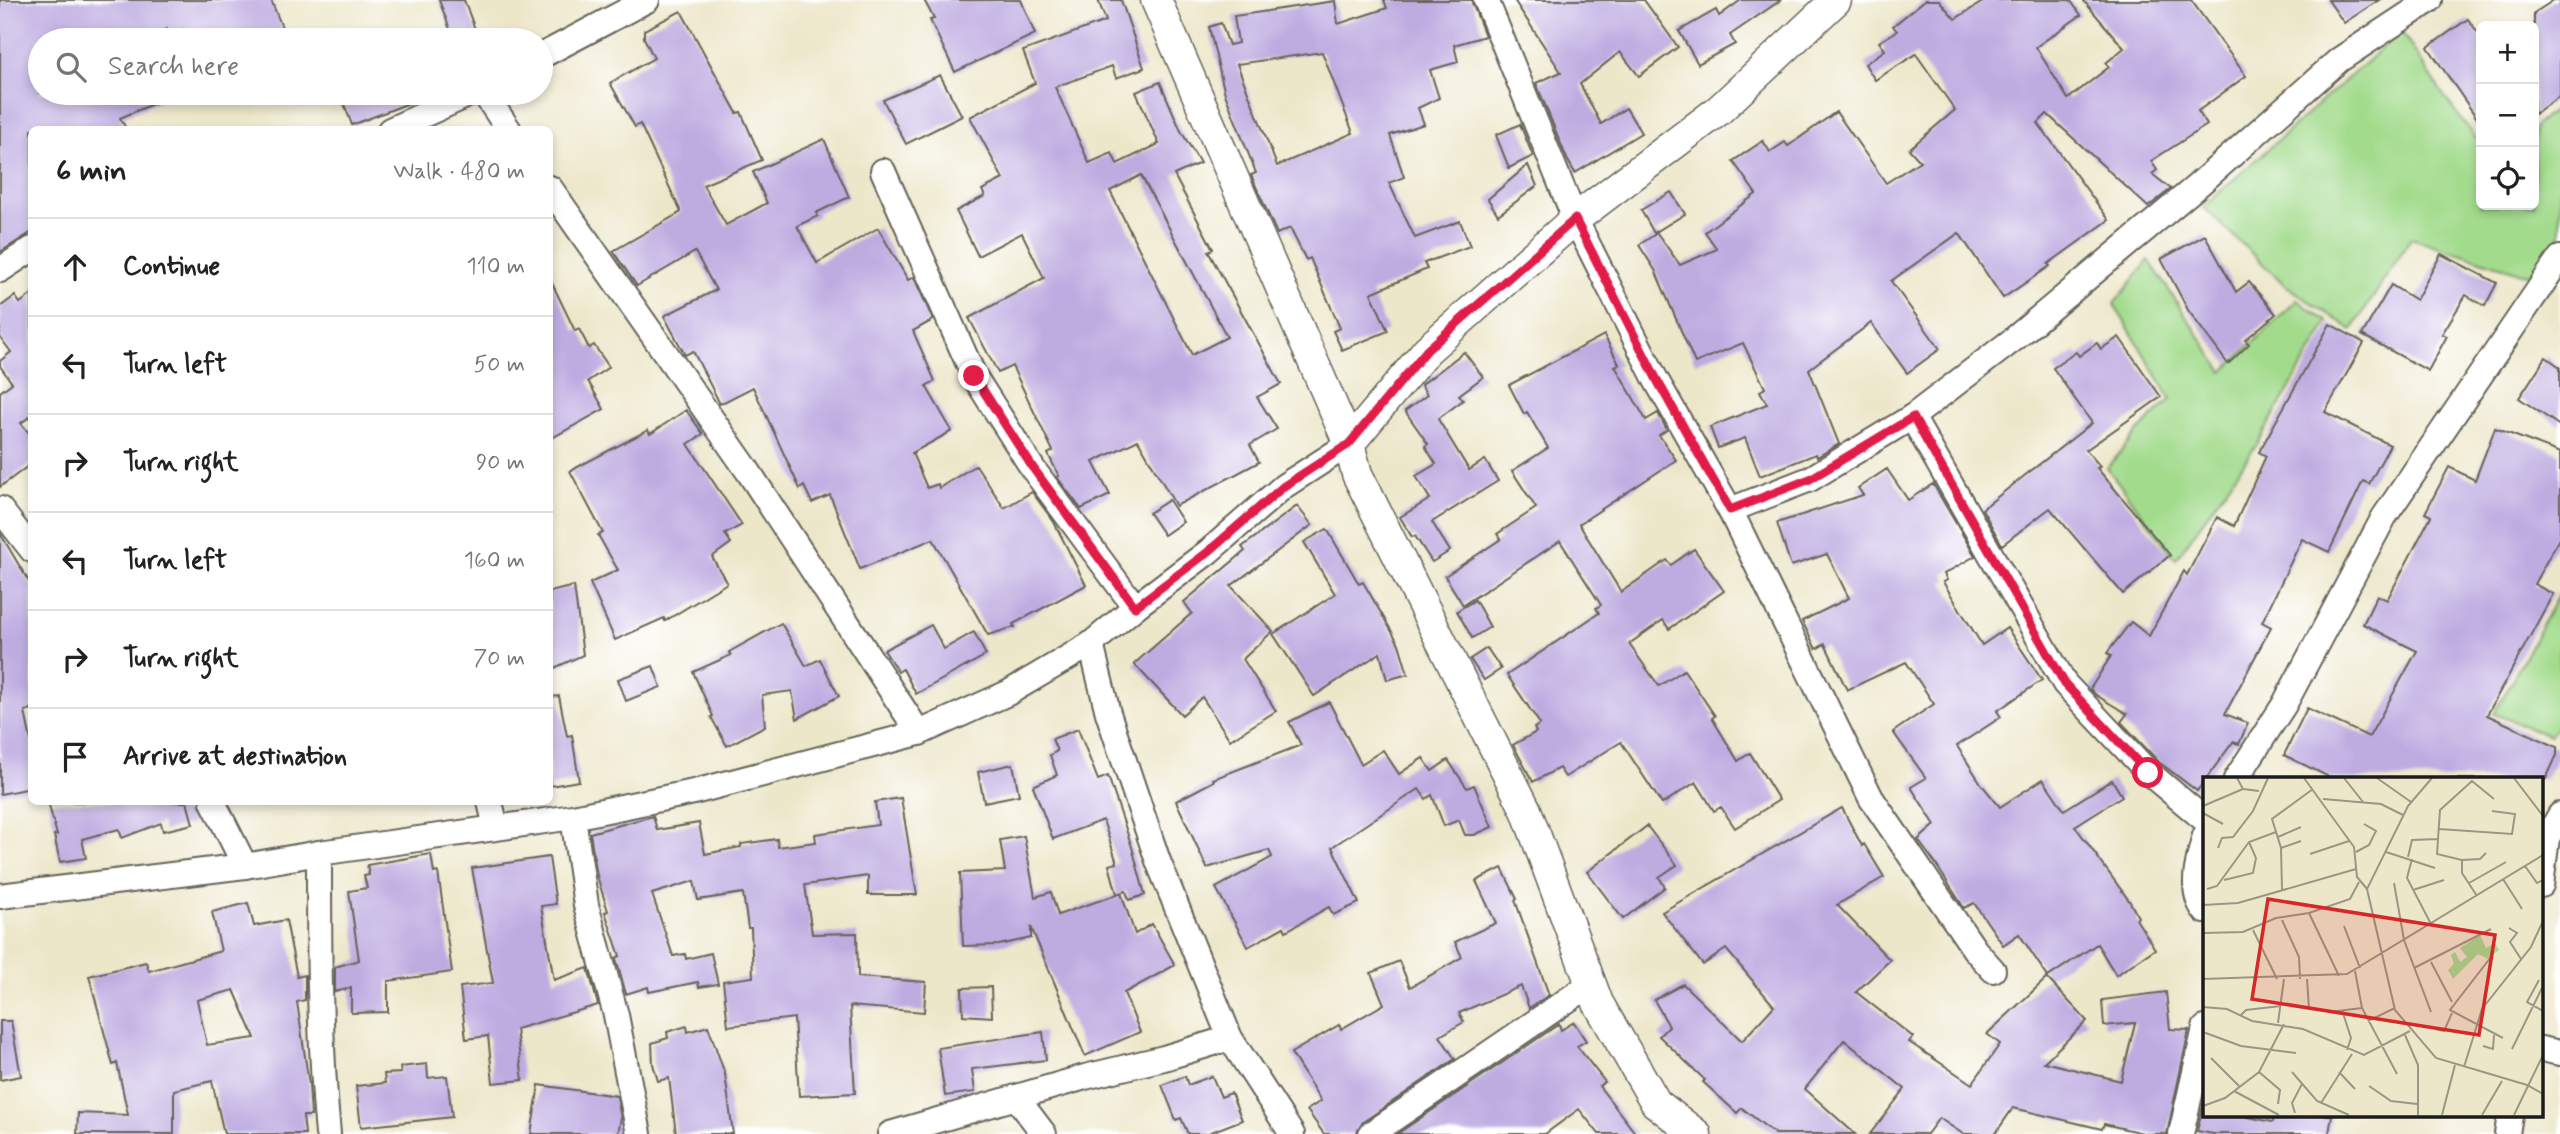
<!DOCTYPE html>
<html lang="en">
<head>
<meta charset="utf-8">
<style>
	:root { --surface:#fff; --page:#f2f2f2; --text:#222; --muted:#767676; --line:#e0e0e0 }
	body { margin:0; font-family:Mynerve,sans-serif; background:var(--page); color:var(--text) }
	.controls { position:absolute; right:21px; top:21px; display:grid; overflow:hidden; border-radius:10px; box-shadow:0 4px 10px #0003 }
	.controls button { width:63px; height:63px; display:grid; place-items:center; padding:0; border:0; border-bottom:2px solid var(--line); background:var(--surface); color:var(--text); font:35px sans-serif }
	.stop { position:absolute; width:21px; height:21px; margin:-16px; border:5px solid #e11d48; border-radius:50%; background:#fff }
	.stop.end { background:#e11d48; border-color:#fff; box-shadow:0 2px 7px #0008 }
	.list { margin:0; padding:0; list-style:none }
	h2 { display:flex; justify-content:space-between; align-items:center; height:91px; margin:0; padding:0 28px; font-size:30px }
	h2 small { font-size:23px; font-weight:400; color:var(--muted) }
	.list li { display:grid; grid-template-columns:46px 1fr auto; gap:21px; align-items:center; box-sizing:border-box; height:98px; padding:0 28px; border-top:2px solid var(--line) }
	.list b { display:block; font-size:26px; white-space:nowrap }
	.list em { font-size:23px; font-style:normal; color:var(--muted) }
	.icon { flex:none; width:38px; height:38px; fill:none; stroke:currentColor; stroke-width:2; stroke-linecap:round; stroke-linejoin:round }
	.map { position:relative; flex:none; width:2560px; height:1134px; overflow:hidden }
	.search { position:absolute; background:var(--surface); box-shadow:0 4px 10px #0003; left:28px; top:28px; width:525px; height:77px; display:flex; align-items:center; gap:18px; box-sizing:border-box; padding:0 24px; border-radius:38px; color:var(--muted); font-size:26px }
	.panel { position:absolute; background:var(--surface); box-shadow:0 4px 10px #0003; left:28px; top:126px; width:525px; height:679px; border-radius:10px }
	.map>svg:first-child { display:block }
	.green { fill:#a3db8d; stroke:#607c54; stroke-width:2 }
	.building { fill:#beace1; fill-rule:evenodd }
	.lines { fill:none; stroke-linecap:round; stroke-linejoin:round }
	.minor-casing { stroke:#656359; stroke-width:28 }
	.tertiary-casing { stroke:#656359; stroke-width:33 }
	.minor { stroke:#fff; stroke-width:24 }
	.tertiary { stroke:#fff; stroke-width:30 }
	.route { stroke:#e11d48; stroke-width:9 }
	.inset-road { fill:none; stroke:#999684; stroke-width:2 }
	.view { fill:#d62828; fill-opacity:0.15; stroke:#d62828; stroke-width:3.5 }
	.inset-edge { fill:none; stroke:#1c1c1c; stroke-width:3.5 }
</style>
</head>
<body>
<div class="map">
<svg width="2560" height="1134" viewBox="0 0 2560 1134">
	<rect width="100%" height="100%" fill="#fff"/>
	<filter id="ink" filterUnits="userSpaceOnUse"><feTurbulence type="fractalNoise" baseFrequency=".0143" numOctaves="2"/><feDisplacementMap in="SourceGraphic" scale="14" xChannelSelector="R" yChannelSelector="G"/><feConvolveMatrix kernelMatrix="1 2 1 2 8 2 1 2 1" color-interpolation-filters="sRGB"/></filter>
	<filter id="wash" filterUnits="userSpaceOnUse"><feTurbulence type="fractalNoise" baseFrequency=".00686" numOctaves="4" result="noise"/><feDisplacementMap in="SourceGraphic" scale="28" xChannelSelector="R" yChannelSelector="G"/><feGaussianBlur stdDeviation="1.57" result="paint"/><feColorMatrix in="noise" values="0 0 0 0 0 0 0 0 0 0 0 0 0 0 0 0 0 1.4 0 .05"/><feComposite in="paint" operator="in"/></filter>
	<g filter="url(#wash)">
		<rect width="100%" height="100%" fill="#ede7ca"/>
		<g class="green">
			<polygon points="2401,31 2446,99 2481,144 2481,205 2534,205 2534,127 2560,105 2560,250 2532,276 2411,238 2352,330 2284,284 2203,207"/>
			<polygon points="2149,260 2223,372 2297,300 2328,322 2258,443 2176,559 2107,468 2136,434 2171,399 2114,304"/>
			<polygon points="2560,591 2560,723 2550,736 2494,714"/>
		</g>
		<g id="blocks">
			<g class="building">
				<polygon points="0,0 271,0 287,40 186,40 183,29 169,35 167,29 140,40 40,40 40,93 178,93 120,118 127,130 32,130 32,232 0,252"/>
				<polygon points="439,0 464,0 479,40 454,40"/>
				<polygon points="924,0 1021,0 1035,34 955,72 930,20 934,19"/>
				<path d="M1098 0H1121L1144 68 1116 78 1112 66 1055 87 1089 163 1112 153 1117 164 1159 144 1136 92 1160 82 1181 131 1200 163 1174 175 1213 249 1208 251 1281 384 1257 397 1277 429 1250 445 1259 462 1176 506 1138 440 1093 462 1110 495 1081 509 1057 477 1059 476 1048 454 1053 451 1012 366 998 373 969 318 1044 278 1022 233 978 256 956 211 985 196 982 190 1003 179 970 117 1035 83 1023 51 1106 21ZM1141 175 1227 337 1192 355 1110 191Z"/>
				<path d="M1384 0H1471L1485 36 1454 45 1458 62 1430 70 1439 98 1418 108 1424 124 1390 135 1404 177 1389 183 1415 238 1460 221 1470 246 1424 263 1427 269 1371 293 1388 331 1342 350 1333 331 1340 328 1310 258 1306 260 1290 228 1277 234 1251 175 1256 173 1225 94 1209 27 1221 23 1229 45 1238 43 1234 16 1335 1 1338 24 1387 8ZM1322 52 1353 133 1277 166 1237 64Z"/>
				<polygon points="1514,0 1644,0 1678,47 1639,76 1620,52 1580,84 1601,124 1626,108 1641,133 1575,173 1567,159 1536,83 1561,72"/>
				<polygon points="1741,0 1781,0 1730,35 1735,44 1698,64 1679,31 1716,10 1719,16"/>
				<polygon points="1925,0 1939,0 1955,19 1986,0 2070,0 2081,15 2036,47 2068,99 2109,67 2106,63 2124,48 2083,0 2191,0 2246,76 2198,111 2207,125 2151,161 2157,170 2152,174 2171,189 2148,207 2047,114 2038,123 2109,220 2048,264 2050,266 2003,298 1959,233 1891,281 1940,349 1907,373 1871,323 1809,369 1839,444 1817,457 1816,454 1760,476 1745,438 1718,448 1710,427 1767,404 1760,391 1765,388 1743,343 1695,363 1655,270 1639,245 1657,233 1680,265 1717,249 1705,232 1756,194 1733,161 1763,141 1770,152 1785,142 1788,146 1836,112 1886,183 1920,161 1909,149 1955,110 1916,54 1875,80 1865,64 1885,50 1879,42 1897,31 1893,26"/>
				<polygon points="2328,0 2379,0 2344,23"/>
				<polygon points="2554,0 2560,0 2560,96 2534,114 2534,13"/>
				<polygon points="681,11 737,113 741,112 762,160 703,185 726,225 767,203 753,172 824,139 849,197 816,213 818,216 797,226 817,263 878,228 908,280 914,277 933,320 913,331 935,381 926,386 952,431 912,453 927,488 938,484 939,488 976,465 1004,508 1032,492 1054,522 1086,585 1013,624 1015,627 988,635 933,539 860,569 830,495 812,503 804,486 800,489 753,387 720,404 693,351 685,355 664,316 716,290 695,252 637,286 613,251 681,212 640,124 635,127 610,83 654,58 644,38 644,30"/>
				<polygon points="2468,19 2481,37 2481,124 2428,47"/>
				<polygon points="940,75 962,116 906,144 883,100"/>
				<polygon points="340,93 435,93 352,125"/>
				<polygon points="1520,124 1533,156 1509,168 1496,135"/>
				<polygon points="1528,165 1537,186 1498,215 1488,199"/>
				<polygon points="1671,192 1685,214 1654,233 1641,210"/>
				<polygon points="2205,235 2236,292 2249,282 2276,314 2245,340 2249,344 2228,364 2188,310 2161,259"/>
				<polygon points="2441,254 2497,283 2485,306 2466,295 2442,334 2447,336 2428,371 2362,335 2391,285 2416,300"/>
				<polygon points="550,279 575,331 579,329 589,348 594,345 609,367 588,381 604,409 550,439"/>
				<polygon points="32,294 32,415 21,423 32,437 32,463 0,487 0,392 12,383 0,366 0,361 11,352 0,337 0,307 15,296 20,303"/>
				<polygon points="2330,324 2364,343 2325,412 2390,445 2369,484 2363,481 2329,552 2302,539 2262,622 2271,627 2225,714 2248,723 2239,744 2233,742 2197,791 2159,762 2121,722 2127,714 2096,695 2090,689 2111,656 2107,653 2131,622 2149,636 2184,571 2187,575 2217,517 2234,526 2266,456 2259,452"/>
				<polygon points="1604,335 1619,364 1615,366 1646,420 1658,413 1667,430 1659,435 1676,460 1579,524 1621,592 1667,560 1671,565 1694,549 1724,591 1669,629 1663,620 1629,644 1659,686 1684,670 1715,716 1712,718 1738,761 1750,753 1779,800 1735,828 1721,807 1714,811 1696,782 1662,804 1621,742 1565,777 1559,768 1533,782 1513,745 1536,732 1534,728 1540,724 1507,675 1599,613 1596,608 1601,605 1560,541 1463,605 1445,576 1501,539 1497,534 1536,508 1512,471 1548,448 1527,412 1524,414 1509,385"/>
				<polygon points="2119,337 2161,397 2086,450 2100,466 2097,468 2170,555 2123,594 2050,508 2002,545 1982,509 2092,423 2053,368 2076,352 2079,356 2097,343 2101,349"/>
				<polygon points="1464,352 1483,377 1459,395 1463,400 1438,419 1469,470 1485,460 1498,481 1432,522 1450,551 1432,562 1415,536 1412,537 1400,517 1430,499 1416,476 1436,464 1425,446 1428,444 1405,411 1427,395 1421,385"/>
				<polygon points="2546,357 2560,367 2560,426 2519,398"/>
				<polygon points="686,410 703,434 688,444 742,525 725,534 731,543 712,557 727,583 665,621 664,618 615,640 590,583 618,570 598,535 603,533 570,471 648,430 650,434"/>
				<polygon points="2495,428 2560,453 2560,537 2534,584 2553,594 2487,715 2557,747 2557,755 2546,779 2333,779 2284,755 2307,708 2369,737 2417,651 2363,624 2377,595 2387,600 2431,516 2425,513 2449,467 2475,480"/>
				<polygon points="1887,469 1908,500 1933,484 1975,556 1944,574 1947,580 1943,582 1982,645 2007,628 2042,680 1997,711 2001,717 1957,746 1982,785 2000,807 2043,779 2064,810 2112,780 2122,796 2075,826 2130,902 2138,917 2136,919 2155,949 2116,975 2097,944 2048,977 2019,934 2003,945 1974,903 1964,908 1935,863 1918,840 1935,825 1911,787 1926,778 1893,732 1934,704 1906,662 1847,690 1825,644 1816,649 1802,621 1849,598 1827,554 1791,566 1777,523 1863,495 1858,488"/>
				<polygon points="1169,500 1183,522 1164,535 1149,513"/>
				<polygon points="1297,506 1312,525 1231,586 1273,631 1243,659 1276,711 1230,740 1202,697 1182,715 1134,664 1192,613 1184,602 1245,551 1242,547"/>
				<polygon points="1327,529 1359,584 1363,582 1399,644 1408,674 1387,680 1380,653 1314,696 1273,634 1335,594 1304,542"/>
				<polygon points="0,533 32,587 32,709 25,711 32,746 32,788 0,794"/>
				<polygon points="574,586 583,655 550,670 550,592"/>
				<polygon points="1475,600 1490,627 1472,638 1457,611"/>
				<polygon points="781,623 806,666 820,659 839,696 797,719 792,691 762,695 765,726 727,746 711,717 713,716 693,672 731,655 729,652"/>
				<polygon points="931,625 944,649 974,632 986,655 916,694 903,669 898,672 884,650"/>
				<polygon points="1487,648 1501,669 1484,680 1470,659"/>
				<polygon points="653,666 661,687 626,701 618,679"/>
				<polygon points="559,696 567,736 572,735 579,781 550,786 550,697"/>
				<polygon points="1329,702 1361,764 1383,750 1399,774 1423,758 1432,771 1448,760 1467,788 1474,785 1492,827 1474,835 1465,835 1459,820 1444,826 1432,795 1426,799 1419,789 1332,847 1359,903 1333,915 1329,907 1286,931 1284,927 1248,947 1216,888 1272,857 1269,850 1207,868 1176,801 1214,781 1213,779 1301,745 1289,722"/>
				<polygon points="1078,729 1098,780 1108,776 1132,847 1145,895 1129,900 1126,891 1117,894 1109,865 1117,863 1103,820 1053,839 1033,786 1057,775 1050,755 1057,751 1052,739"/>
				<polygon points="1013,764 1019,795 984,802 978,772"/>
				<polygon points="901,798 917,895 868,895 868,876 805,885 812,934 857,933 858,977 926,982 924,1012 850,1006 855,1093 799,1096 794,1018 728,1026 723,981 753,977 751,928 748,928 743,893 698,900 694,881 652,894 673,956 685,954 686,959 711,953 718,984 699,987 698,982 649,992 648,987 626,994 616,958 620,956 605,912 608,911 597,876 590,833 653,816 657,830 699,823 705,854 741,847 741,844 777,839 778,847 816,842 815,834 878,825 875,802"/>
				<polygon points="48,802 187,802 193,824 163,831 161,823 122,838 119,829 82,839 86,858 60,862 54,835 57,835"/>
				<polygon points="1842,808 1862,846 1864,844 1884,877 1837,905 1890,960 1856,992 1913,1037 1909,1042 1972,1084 2000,1044 1987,1034 2047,978 2087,1021 2044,1062 2121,1081 2135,1023 2104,1026 2102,1000 2166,992 2170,1029 2189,1030 2167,1134 2147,1134 2104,1124 2102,1129 2013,1108 1995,1134 1963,1134 1939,1118 1927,1134 1870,1134 1905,1089 1844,1040 1805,1089 1855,1134 1775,1134 1742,1108 1737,1113 1703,1082 1705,1080 1659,1036 1669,1026 1654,1000 1683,984 1742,1041 1774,1006 1726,949 1703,965 1662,912"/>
				<polygon points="1647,826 1677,865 1659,877 1665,887 1623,919 1587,872"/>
				<polygon points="1024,836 1035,897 1051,892 1058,915 1121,893 1135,934 1152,924 1175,965 1124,993 1140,1032 1085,1056 1031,927 1031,938 999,945 963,946 960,873 1005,871 1000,840"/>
				<polygon points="431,854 434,873 438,872 452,972 388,981 388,1012 351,1013 351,988 335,992 335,967 359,960 349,891 367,888 364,876 369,875 367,865"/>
				<polygon points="549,857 556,904 541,906 554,980 588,968 598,1005 516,1029 523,1080 493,1083 488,1036 466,1039 460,987 493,983 472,868"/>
				<polygon points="1502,868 1517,899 1515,900 1549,995 1529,1008 1521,986 1459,1013 1464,1022 1440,1036 1455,1059 1363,1122 1356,1134 1324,1134 1307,1110 1321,1101 1291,1053 1339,1025 1341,1029 1384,1004 1371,973 1399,961 1410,987 1462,957 1455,942 1496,923 1476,881"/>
				<path d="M248 903 254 926 286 920 297 977 305 975V1000L297 1002 309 1084 311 1116H303L305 1134H224L212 1081 174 1090V1134H77L78 1113 128 1115 117 1063 113 1065 89 976 146 962 149 971 221 951 212 912ZM234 990 255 1038 207 1045 197 1000Z"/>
				<polygon points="991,987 992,1017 963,1015 962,988"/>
				<polygon points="0,1021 11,1021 21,1076 0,1080"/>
				<polygon points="1574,1022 1586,1041 1577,1046 1605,1082 1599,1086 1636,1134 1599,1134 1579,1109 1545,1134 1397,1134 1559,1024 1561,1030"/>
				<polygon points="687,1026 688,1032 708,1026 725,1074 733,1134 676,1134 669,1078 658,1081 653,1064 652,1043 668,1038 667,1032"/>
				<polygon points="1043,1032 1046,1060 972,1069 975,1092 945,1096 938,1048"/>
				<polygon points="427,1064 428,1078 447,1076 452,1117 361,1127 356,1086 385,1083 384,1074 401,1073 400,1067"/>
				<polygon points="1185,1076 1188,1085 1212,1076 1221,1097 1231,1093 1242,1120 1206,1134 1188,1134 1181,1118 1176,1120 1162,1085"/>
				<polygon points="539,1085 617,1096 621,1118 618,1134 531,1134"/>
				<polygon points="2204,1101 2205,1115 2238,1115 2273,1122 2274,1115 2332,1115 2329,1134 2213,1134 2197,1131"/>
			</g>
		</g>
	</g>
	<g filter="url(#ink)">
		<use href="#blocks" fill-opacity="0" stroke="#656359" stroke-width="2"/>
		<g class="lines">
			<g class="minor-casing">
				<g id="minor">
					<polyline points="1486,0 1575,219 1656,380 1730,510 1871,798 1975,950 1993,970"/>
					<polyline points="541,56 647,0"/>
					<polyline points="484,93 509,130"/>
					<polyline points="390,130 472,93"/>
					<polyline points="883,171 974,376 1033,469 1135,607"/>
					<polyline points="550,188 748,471 919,733"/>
					<polyline points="0,270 32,249"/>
					<polyline points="1912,417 2065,684 2149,773 2205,820"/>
					<polyline points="0,509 32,550"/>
					<polyline points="1730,510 1810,479 1912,417 2014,339 2197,186 2339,60 2430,0"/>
					<polyline points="1091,644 1108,713 1158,861 1230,1038 1292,1134"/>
					<polyline points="2236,779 2284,705 2384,517 2560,258"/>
					<polyline points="213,802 245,866"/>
					<polyline points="490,802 496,827"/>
					<polyline points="573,817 586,905 616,1015 639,1134"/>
					<path d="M2205 836C2199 858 2188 891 2205 911"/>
					<path d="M319 853C319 947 319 1040 328 1134"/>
					<polyline points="2541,885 2547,838 2560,815"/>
					<polyline points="0,896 245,866 319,853 573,817 694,792 919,733 1008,693 1091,644 1135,607 1208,552 1284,486 1349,444"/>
					<polyline points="2541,1049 2560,1053"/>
					<polyline points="1016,1097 1044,1134"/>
					<polyline points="890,1134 1085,1077 1164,1058 1230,1038"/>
					<polyline points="1371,1134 1591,984"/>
					<polyline points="2181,1134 2205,1028"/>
					<polyline points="2507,1134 2510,1115"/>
				</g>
			</g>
			<g class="tertiary-casing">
				<g id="tertiary">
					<polyline points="1156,0 1349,444 1357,474 1526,810 1598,1003 1656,1103 1696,1134"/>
					<polyline points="1349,444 1427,350 1575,219 1719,110 1836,0"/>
				</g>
			</g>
			<use href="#minor" class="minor"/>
			<use href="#tertiary" class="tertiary"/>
		</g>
	</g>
	<g class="lines" filter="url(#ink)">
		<polyline class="route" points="974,376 1033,468 1135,607 1208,552 1284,486 1349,444 1427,350 1575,219 1657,380 1730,510 1810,479 1913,417 2065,684 2148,773"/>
	</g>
	<g transform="translate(2203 777)">
		<rect width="340" height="340" fill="#ede7ca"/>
		<path d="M277 158 283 171 292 166 296 173 285 182 275 177 250 202 245 193 251 187 248 178 252 175 257 185 264 180 257 171Z" fill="#a3db8d"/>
		<path class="inset-road" d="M34 1 40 12 56 14M101 1 151 70 154 100 164 112M141 1 160 25M174 1 208 25M229 1 205 29 164 112 192 233 233 281 324 308 340 317M311 1 340 39M120 22 178 27 200 38M0 29 40 12M0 36 20 47M236 52 309 57 312 37 289 34M75 60 98 50M15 71 19 61 30 60 50 34 65 1M78 71 98 64M153 75 166 68 173 54 161 47M183 75 232 91M107 77 146 64M205 80 209 63 235 62M209 82 204 101 228 147M259 83 277 82 283 76M322 89 334 106 340 103M300 102 319 132M21 103 50 96 53 81 46 65M191 106 201 163 228 235M266 106 303 85M4 112 14 109 46 65 73 55M79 113 78 71 69 42 110 12M210 113 241 103M274 119 259 96V83L234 77 237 33 269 4 291 22M0 128 35 126 153 92M106 136 136 199M79 143 96 180 97 202M141 149 157 191M306 151 314 156 307 165 318 182M50 153 74 202M0 156 40 155 73 141 106 136 147 122 156 105M288 180 247 233 300 261M228 185 249 225M211 191 288 152M152 194 159 231 194 297M0 202 144 197 340 78M104 202 106 232M336 203 324 225 340 234M0 230 24 232 49 244 100 252 161 278 207 254M139 233 148 261 144 273M126 235 159 231M37 239 43 233 78 229M165 244 192 231M75 246 81 202M232 252 241 254 249 236M0 255 38 269 93 276M202 258 215 288V338M280 269 290 272 291 258M309 272 339 211M8 281 36 309M261 290 279 232 328 170 339 146M56 295 77 313 75 327M89 295 114 324 146 338M136 295 152 312M166 309 188 324 214 327M31 314 76 338M118 326 149 277M0 329 22 321 56 295 81 247M92 336 89 326 99 307M239 338 252 288M279 338 299 304M311 338 340 278"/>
		<path class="view" d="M65 122 292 158 276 258 49 222Z"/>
		<rect width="340" height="340" class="inset-edge"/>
	</g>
</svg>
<div class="controls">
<button>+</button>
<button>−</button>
<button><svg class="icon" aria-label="locate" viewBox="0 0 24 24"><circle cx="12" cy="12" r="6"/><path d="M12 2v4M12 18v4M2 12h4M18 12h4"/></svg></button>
</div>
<div class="stop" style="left:2148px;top:773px"></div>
<div class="stop end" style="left:974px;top:376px"></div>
<div class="search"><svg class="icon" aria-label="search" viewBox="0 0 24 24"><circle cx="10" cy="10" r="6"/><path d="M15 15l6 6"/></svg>Search here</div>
<section class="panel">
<h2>6 min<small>Walk · 480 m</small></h2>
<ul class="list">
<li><svg class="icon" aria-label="ahead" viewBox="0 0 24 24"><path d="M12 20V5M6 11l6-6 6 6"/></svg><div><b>Continue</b></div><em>110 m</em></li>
<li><svg class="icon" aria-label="left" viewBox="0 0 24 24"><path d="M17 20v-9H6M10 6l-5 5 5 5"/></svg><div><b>Turn left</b></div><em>50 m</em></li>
<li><svg class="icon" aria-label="right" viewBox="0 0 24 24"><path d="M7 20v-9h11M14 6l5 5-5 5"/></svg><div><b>Turn right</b></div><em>90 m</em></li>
<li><svg class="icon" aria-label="left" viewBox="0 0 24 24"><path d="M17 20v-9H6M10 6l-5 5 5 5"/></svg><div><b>Turn left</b></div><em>160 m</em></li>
<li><svg class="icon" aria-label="right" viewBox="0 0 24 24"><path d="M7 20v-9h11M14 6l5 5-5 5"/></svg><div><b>Turn right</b></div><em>70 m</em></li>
<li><svg class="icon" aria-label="arrive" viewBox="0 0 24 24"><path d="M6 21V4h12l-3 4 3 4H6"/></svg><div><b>Arrive at destination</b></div></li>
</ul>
</section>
</div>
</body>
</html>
